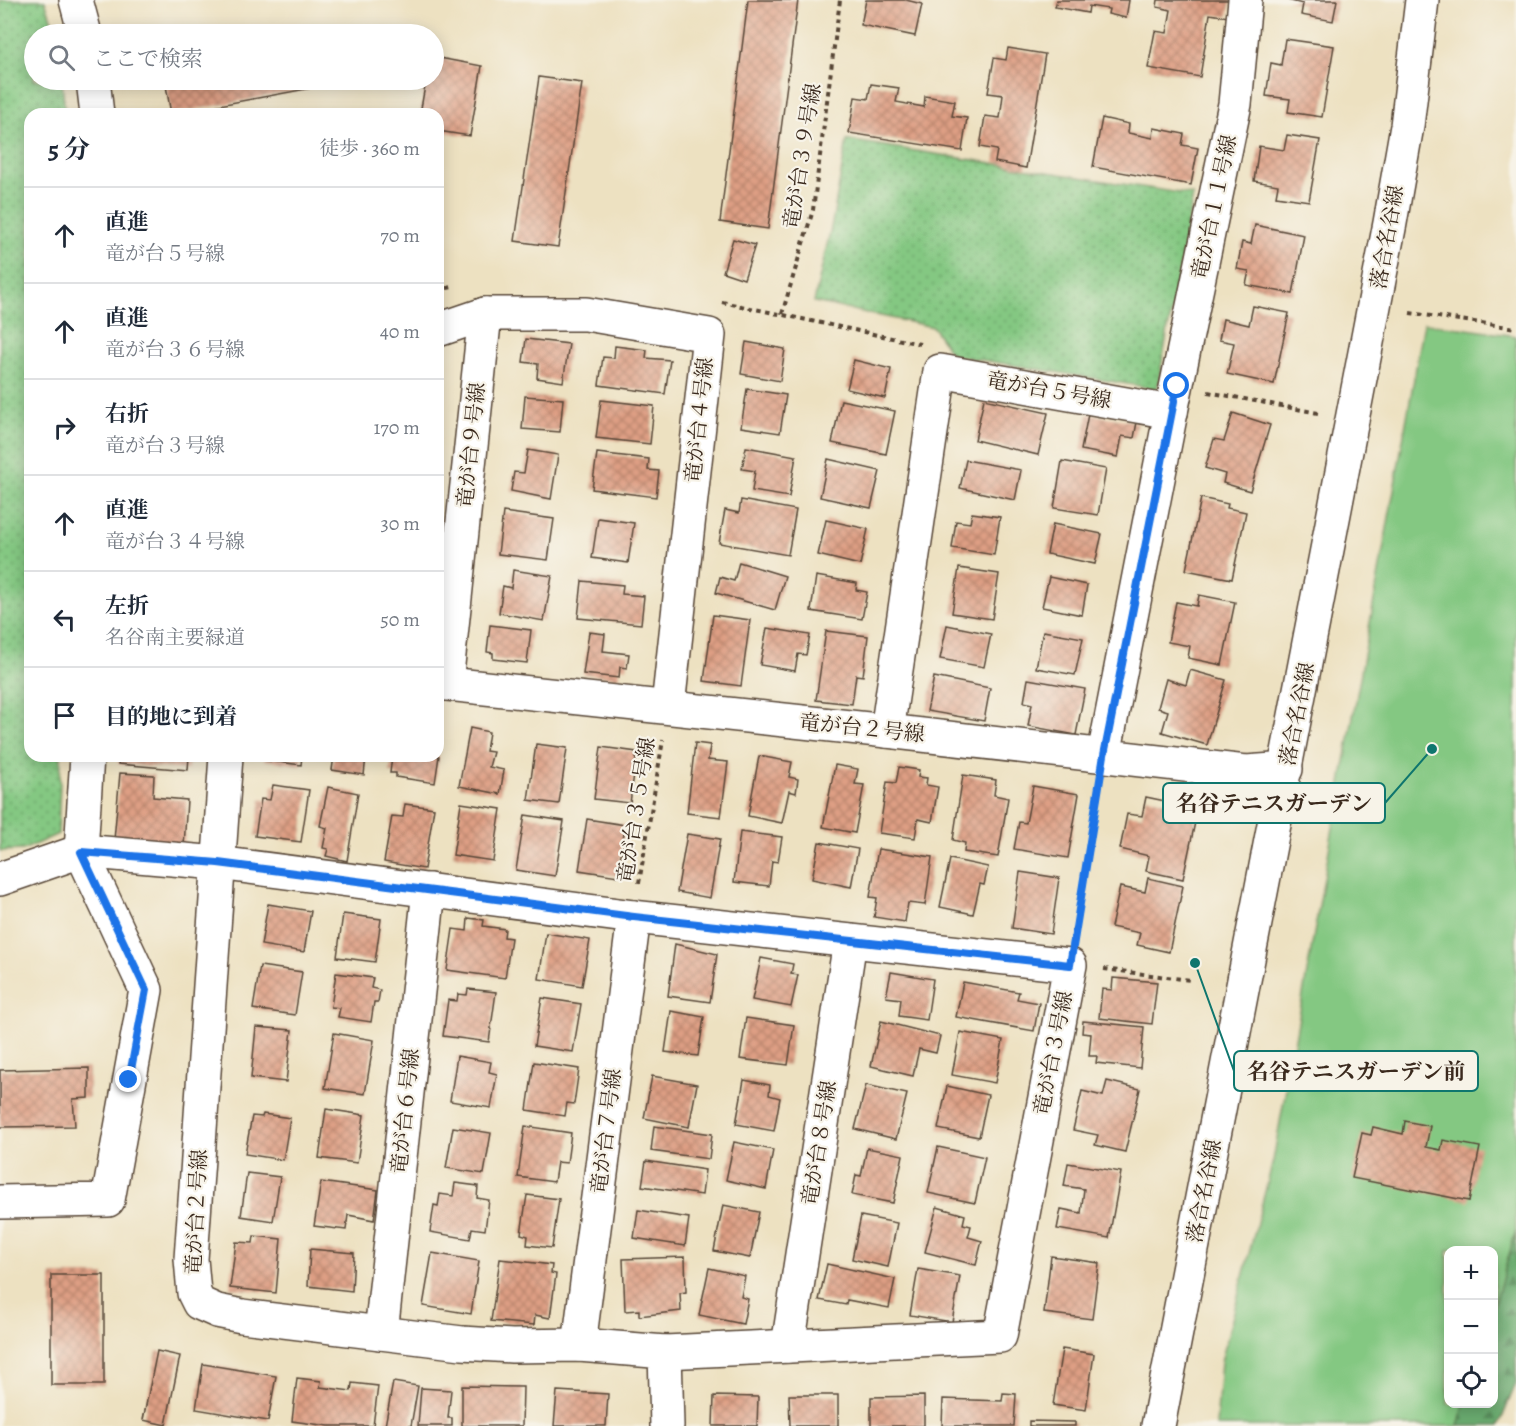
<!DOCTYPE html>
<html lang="ja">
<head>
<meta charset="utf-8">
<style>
	:root { --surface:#fff; --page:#f2f2f3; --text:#1f2937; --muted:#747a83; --line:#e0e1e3 }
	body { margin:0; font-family:Alegreya,"Noto Serif JP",serif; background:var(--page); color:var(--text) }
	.controls { position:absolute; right:18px; bottom:18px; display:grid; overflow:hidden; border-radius:12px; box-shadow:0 3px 15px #0003 }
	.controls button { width:54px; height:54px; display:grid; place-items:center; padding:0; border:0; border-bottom:2px solid var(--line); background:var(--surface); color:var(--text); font:30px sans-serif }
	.stop { position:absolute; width:18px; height:18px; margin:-14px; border:4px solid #1a73e8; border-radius:50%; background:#fff }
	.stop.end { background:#1a73e8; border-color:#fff; box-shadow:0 2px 6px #0008 }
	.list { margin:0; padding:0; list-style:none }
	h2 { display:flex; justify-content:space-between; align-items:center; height:78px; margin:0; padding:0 24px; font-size:26px }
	h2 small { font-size:20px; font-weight:400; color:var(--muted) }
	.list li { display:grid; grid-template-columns:39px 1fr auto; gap:18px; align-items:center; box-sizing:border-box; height:96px; padding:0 24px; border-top:2px solid var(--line) }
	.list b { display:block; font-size:22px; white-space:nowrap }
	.list p { margin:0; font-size:20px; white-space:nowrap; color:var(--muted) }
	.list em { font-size:20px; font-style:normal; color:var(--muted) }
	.icon { flex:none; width:33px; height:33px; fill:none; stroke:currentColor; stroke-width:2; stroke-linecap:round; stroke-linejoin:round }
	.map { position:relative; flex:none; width:1516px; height:1426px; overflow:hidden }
	.search { position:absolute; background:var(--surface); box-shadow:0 3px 15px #0003; left:24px; top:24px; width:420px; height:66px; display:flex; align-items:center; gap:15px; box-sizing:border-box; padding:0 21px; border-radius:33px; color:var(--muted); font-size:22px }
	.panel { position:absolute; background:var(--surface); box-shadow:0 3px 15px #0003; left:24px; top:108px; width:420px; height:654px; border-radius:18px }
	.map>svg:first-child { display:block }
	.grass { fill:#84c882; stroke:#607950; stroke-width:1.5 }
	.forest { fill:url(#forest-firs); stroke:#536b47; stroke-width:1.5 }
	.park { fill:url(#park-dots); stroke:#607950; stroke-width:1.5 }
	.building { fill:url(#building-cross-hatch) }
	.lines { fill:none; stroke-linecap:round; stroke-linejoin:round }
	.street-casing { stroke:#564536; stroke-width:36 }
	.secondary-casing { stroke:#564536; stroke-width:36 }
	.path { stroke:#564536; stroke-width:4; stroke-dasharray:4.5 4.5; stroke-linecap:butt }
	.street { stroke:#fff; stroke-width:33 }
	.secondary { stroke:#fff; stroke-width:33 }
	.route { stroke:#1a73e8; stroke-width:8 }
	.labels { text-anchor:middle; stroke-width:4.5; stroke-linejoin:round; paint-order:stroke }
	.street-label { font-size:21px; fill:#3b2a1e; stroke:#f7f3e8 }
	.leader { fill:none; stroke:#0f766e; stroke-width:2 }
	.callout-dot { fill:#0f766e; stroke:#f7f3e8; stroke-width:2 }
	.callout { fill:#f7f3e8; stroke:#0f766e; stroke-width:2 }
	.callout-label { font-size:22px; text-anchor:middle; font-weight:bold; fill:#3b2a1e }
</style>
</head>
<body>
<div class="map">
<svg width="1516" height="1426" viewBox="0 0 1516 1426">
	<defs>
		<pattern id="forest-firs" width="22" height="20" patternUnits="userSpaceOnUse" patternTransform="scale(1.5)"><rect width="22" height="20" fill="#6bac70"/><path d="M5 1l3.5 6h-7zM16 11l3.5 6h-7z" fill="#598c5b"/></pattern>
		<pattern id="park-dots" width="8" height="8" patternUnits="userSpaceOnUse" patternTransform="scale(1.5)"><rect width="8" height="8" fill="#84c882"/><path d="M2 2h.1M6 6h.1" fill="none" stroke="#6da36a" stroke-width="1.8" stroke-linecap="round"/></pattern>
		<pattern id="building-cross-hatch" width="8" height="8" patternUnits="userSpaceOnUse" patternTransform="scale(1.5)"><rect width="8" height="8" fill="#de9f84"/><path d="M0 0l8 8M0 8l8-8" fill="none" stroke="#b5826b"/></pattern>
	</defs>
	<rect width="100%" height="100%" fill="#f7f3e8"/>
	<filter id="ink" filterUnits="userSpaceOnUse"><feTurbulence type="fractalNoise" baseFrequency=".0167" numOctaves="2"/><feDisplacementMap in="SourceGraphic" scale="12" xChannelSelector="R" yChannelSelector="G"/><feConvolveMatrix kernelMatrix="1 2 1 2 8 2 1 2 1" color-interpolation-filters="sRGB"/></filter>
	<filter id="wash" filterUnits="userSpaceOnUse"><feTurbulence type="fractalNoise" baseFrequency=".008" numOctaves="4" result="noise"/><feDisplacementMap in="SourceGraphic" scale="24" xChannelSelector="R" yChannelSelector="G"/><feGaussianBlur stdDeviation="1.35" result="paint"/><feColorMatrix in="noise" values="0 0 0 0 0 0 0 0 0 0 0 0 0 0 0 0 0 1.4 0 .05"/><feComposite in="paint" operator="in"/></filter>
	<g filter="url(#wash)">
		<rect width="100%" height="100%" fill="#ede1c1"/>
		<polygon class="grass" points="1424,323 1516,336 1516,1231 1494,1307 1494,1250 1448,1250 1448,1404 1465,1404 1458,1426 1216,1426 1221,1362 1273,1161"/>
		<polygon class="forest" points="1516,1231 1516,1383 1499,1426 1458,1426 1465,1404 1494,1404 1494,1307"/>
		<g class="park">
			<polygon points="0,0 45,0 56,34 34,34 34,80 62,80 65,114 30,114 30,756 61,756 58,834 23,850 0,851"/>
			<polygon points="847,140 1193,195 1157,389 952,355 933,327 814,302 832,223"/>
		</g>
		<g id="blocks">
			<g class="building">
				<polygon points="748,0 798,0 768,229 720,222"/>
				<polygon points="866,0 906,0 922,4 915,36 861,25"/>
				<polygon points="1057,0 1129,0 1126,18 1108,14 1109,9 1089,6 1088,13 1055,7"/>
				<polygon points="1158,0 1231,0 1228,17 1210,14 1200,77 1148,68 1155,31 1167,33 1171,10 1157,7"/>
				<polygon points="1287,0 1337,0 1333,21 1301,15 1303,4"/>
				<polygon points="1285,39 1334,46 1322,117 1288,112 1290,99 1266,96 1271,63 1281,65"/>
				<polygon points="1008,48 1045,54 1026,168 995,162 997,150 980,147 985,116 1000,118 1003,95 988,93 994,58 1006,60"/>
				<polygon points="434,57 482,66 470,136 438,131 438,114 420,114 426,80 434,80"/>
				<polygon points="539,77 582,83 558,247 515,241"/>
				<polygon points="165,80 327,80 328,85 171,114"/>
				<polygon points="871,84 899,88 896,102 924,107 925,96 955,101 952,116 967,118 962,151 849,133 855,97 868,99"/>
				<polygon points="1102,118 1129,124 1128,133 1153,138 1154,128 1184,134 1182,145 1198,148 1191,185 1093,167"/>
				<polygon points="1287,135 1320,140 1309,201 1276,196 1278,185 1254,181 1259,146 1284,150"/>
				<polygon points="1255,225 1304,235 1293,294 1246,285 1249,271 1237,269 1242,242 1251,244"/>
				<polygon points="733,239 755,245 744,279 723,272"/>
				<polygon points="1253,306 1289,313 1274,384 1227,374 1234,343 1219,340 1223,319 1249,325"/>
				<polygon points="526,339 569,344 563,382 537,378 538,364 523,362"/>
				<polygon points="746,342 785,349 780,381 741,374"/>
				<polygon points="615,346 647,350 646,358 670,360 665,394 599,385 603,357 614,358"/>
				<polygon points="854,360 891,369 885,398 847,389"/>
				<polygon points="747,389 786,395 780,433 741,427"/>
				<polygon points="525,396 563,399 560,432 522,429"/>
				<polygon points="984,399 1048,413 1038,455 975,440"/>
				<polygon points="601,400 654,406 650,444 596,438"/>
				<polygon points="841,400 895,411 886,454 832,443"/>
				<polygon points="1233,413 1270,425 1250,491 1223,483 1225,474 1205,468 1214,439 1224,441"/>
				<polygon points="1088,414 1137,422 1134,438 1122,436 1118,457 1081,450"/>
				<polygon points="746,447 796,456 789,497 752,491 755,471 742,469"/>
				<polygon points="528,450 558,455 551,499 511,491 514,472 524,473"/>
				<polygon points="597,453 649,459 648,470 659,471 656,497 592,489"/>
				<polygon points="828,459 880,471 871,508 820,497"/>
				<polygon points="966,460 1021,470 1015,500 960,488"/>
				<polygon points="1062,461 1106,469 1098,515 1054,508"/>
				<polygon points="1201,498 1228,504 1227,508 1246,512 1232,579 1186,570"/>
				<polygon points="741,500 796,510 788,555 719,543 725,510 739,513"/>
				<polygon points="503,512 554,519 548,560 498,554"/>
				<polygon points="972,513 1000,517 994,555 952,548 956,521 970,523"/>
				<polygon points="598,518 634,523 628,563 592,558"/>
				<polygon points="826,520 868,529 860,565 818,555"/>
				<polygon points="1053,524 1102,534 1095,564 1047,554"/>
				<polygon points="739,562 785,576 775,610 716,593 720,577 734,581"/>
				<polygon points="959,568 999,574 992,619 952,613"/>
				<polygon points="513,570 552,576 544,621 499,613 503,586 511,588"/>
				<polygon points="816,576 857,583 856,590 867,592 862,619 811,611"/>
				<polygon points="1049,577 1087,585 1082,615 1042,607"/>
				<polygon points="582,581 623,585 622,594 644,596 641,624 578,618"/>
				<polygon points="1199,595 1235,602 1222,665 1188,658 1190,646 1168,642 1176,602 1197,606"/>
				<polygon points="713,615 750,620 741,686 704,681"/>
				<polygon points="490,625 531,630 527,663 493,659 493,653 487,652"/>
				<polygon points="947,625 991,634 984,667 940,659"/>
				<polygon points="767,628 810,635 806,655 798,654 795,671 760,665"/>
				<polygon points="826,631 868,636 863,676 856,675 852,704 816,700"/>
				<polygon points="1043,631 1083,638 1075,675 1036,668"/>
				<polygon points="589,632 605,634 603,651 629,654 627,668 620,667 619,678 583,674"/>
				<polygon points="1190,670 1226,680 1207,745 1162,732 1168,711 1158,708 1166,679 1186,685"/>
				<polygon points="934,677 990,688 984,721 927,711"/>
				<polygon points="1028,679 1085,689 1076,735 1028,726 1032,704 1024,702"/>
				<polygon points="470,728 489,732 486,751 493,752 489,767 504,770 500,794 459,786"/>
				<polygon points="695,743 710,745 708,760 728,762 721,817 687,813"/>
				<polygon points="536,744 567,748 559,804 528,800"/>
				<polygon points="601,747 637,752 630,803 594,799"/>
				<polygon points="119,756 189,756 188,770 118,764"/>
				<polygon points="265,756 302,756 301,765 264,760"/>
				<polygon points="334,756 366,756 364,775 332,770"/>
				<polygon points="392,756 439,756 435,783 396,777 396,773 390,773"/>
				<polygon points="759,756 792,762 789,777 798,779 796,793 789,791 782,823 748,816"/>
				<polygon points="835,765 858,769 855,784 864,785 855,833 823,827"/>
				<polygon points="899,767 919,770 918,777 927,778 926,785 938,787 932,822 918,819 915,838 879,833 887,782 896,783"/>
				<polygon points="120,773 154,775 153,797 187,800 184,846 114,840"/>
				<polygon points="963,775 996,780 994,795 1008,798 998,857 964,852 965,843 953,840"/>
				<polygon points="273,785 309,790 301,842 255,836 261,799 270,800"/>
				<polygon points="1033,786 1079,794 1068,858 1014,849 1019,822 1026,823"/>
				<polygon points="328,787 358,793 347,861 326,856 328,849 323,848 327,828 320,826"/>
				<polygon points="1146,797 1198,808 1183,879 1146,871 1149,856 1120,849 1127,814 1142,816"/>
				<polygon points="461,803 501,809 493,861 453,855"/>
				<polygon points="405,804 434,808 424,869 384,862 392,816 403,817"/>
				<polygon points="525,815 564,821 555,876 516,870"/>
				<polygon points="587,819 625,825 618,876 579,870"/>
				<polygon points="740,832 782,837 778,862 772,861 769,886 734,882"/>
				<polygon points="687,834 720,839 710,898 677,892"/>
				<polygon points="819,842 858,849 851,887 812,879"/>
				<polygon points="878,849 932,857 925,905 908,903 905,922 874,917 877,898 870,897"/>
				<polygon points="950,859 988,867 984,885 980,884 973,914 940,907"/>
				<polygon points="1020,872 1059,878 1051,934 1012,928"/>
				<polygon points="1148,878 1183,886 1169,952 1137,945 1140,933 1111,927 1120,887 1145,892"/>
				<polygon points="268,904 311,911 304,952 261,945"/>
				<polygon points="343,914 381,919 375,962 337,957"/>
				<polygon points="468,918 484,920 483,926 505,929 504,937 511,938 505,978 447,970 453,929 467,931"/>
				<polygon points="546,933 590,940 582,986 539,979"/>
				<polygon points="675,944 717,954 710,1002 668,996"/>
				<polygon points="761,958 793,964 791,974 798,975 791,1007 752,1000"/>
				<polygon points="260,966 302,972 295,1015 253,1009"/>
				<polygon points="891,972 933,979 927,1020 899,1016 901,999 886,997"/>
				<polygon points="336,973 373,978 371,988 380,990 378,1002 374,1002 371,1022 338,1017 340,1008 331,1007"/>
				<polygon points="1113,978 1157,982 1152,1024 1099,1018 1102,989 1112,990"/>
				<polygon points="963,982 1019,992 1017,999 1039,1003 1034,1031 956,1017"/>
				<polygon points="468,989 496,992 489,1042 443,1036 448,1000 457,1001 458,994 467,995"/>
				<polygon points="542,998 581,1004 573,1052 534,1046"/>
				<polygon points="671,1011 704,1017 698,1056 665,1052"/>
				<polygon points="746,1018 794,1025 788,1065 740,1059"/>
				<polygon points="881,1021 940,1036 936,1053 919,1049 913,1076 871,1066"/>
				<polygon points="1083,1021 1144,1027 1140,1068 1096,1063 1097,1056 1089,1056 1091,1034 1082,1033"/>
				<polygon points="256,1027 292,1030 286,1082 251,1078"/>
				<polygon points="960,1032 1003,1040 995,1083 952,1075"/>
				<polygon points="334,1033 374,1040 365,1094 325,1088"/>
				<polygon points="457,1056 491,1062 489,1072 497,1074 491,1108 450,1101"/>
				<polygon points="534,1062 579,1069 574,1104 567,1103 565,1116 527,1110"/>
				<polygon points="89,1068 89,1098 73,1099 75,1126 0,1127 0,1070"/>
				<polygon points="652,1076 697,1084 689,1127 644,1118"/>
				<polygon points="744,1080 770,1085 769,1095 780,1098 774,1131 736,1124"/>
				<polygon points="1107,1081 1140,1089 1125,1152 1095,1145 1098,1135 1073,1130 1082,1091 1103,1096"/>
				<polygon points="866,1085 907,1094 896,1139 855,1129"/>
				<polygon points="947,1086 988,1095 979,1137 938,1129"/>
				<polygon points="326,1109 364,1115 357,1163 319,1158"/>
				<polygon points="263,1114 290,1118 283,1160 245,1154 252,1116 262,1117"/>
				<polygon points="1405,1121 1430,1126 1426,1147 1441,1150 1443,1140 1480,1147 1469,1201 1352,1178 1362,1133 1371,1135 1373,1127 1403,1134"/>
				<polygon points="525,1126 571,1133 567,1163 557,1162 554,1182 518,1177"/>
				<polygon points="654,1126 712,1134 709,1159 651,1151"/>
				<polygon points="453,1127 491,1133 484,1174 446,1168"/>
				<polygon points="734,1142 773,1150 766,1189 726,1180"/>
				<polygon points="938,1147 985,1157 975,1203 928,1193"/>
				<polygon points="867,1148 903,1155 893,1203 852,1195 856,1175 861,1176"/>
				<polygon points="646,1161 705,1170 702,1195 642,1186"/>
				<polygon points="1068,1163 1121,1172 1109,1238 1057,1229 1061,1209 1081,1213 1084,1189 1064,1186"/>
				<polygon points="247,1173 280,1177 273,1221 241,1216"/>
				<polygon points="321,1182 378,1190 374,1220 348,1215 346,1230 314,1226"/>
				<polygon points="455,1183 478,1186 477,1198 489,1200 485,1230 472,1228 470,1239 430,1232 434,1205 438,1206 440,1194 453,1196"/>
				<polygon points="527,1195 559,1199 552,1248 527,1245 528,1236 521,1234"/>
				<polygon points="723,1205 759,1212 750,1258 714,1251"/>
				<polygon points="937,1207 965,1215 963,1224 971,1226 968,1237 982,1241 976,1265 925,1252"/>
				<polygon points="638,1210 689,1218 685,1246 634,1238"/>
				<polygon points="861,1216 897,1223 888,1267 852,1259"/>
				<polygon points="254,1236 281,1239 276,1293 230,1288 236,1242 253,1243"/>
				<polygon points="310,1249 354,1253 352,1291 308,1286"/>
				<polygon points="432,1253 479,1261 471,1314 423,1306"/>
				<polygon points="1051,1256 1099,1263 1092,1319 1044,1313"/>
				<polygon points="685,1257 686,1292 680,1293 681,1311 639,1316 639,1310 625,1311 623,1259"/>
				<polygon points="500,1259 552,1265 551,1273 556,1274 550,1318 535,1315 534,1325 491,1321"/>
				<polygon points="827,1264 895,1279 889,1308 847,1300 846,1305 819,1300"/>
				<polygon points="709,1268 745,1276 741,1297 748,1299 743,1324 699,1315"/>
				<polygon points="918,1269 960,1276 952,1322 910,1315"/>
				<rect x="51" y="1275" width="53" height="110"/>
				<polygon points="1062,1349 1094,1354 1086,1410 1053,1405"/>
				<polygon points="157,1351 180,1356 166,1425 143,1420"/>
				<polygon points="203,1364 276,1376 268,1421 196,1409"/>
				<polygon points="297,1378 321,1381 320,1387 351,1391 352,1383 378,1386 373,1426 329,1426 292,1421"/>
				<polygon points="393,1382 418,1386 411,1426 385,1426"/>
				<polygon points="462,1386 523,1387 522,1426 462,1426"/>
				<polygon points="421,1388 451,1390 448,1418 452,1418 452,1426 418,1426"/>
				<polygon points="557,1391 608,1394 606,1426 554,1426"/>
				<polygon points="1003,1393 1016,1394 1014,1426 942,1426 943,1399 1002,1401"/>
				<polygon points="789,1395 838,1395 838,1426 790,1426"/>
				<polygon points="714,1396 758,1397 757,1426 713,1426"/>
				<polygon points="924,1396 924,1426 871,1426 871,1397"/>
				<polygon points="1029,1421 1075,1422 1075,1426 1029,1426"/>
			</g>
		</g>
	</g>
	<g filter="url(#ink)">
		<use href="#blocks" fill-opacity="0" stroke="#564536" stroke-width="1.5"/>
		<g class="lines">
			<g class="street-casing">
				<g id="street">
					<polyline points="76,0 85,34"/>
					<polyline points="93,80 97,114"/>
					<polyline points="438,330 485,314 586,314 709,335 668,706"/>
					<polyline points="1171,412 1235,104 1245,0"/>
					<polyline points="446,683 485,314"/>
					<polyline points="1104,755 1171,412 940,371 887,731 1246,772 1286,769"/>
					<polyline points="0,879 81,851 218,863 634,917 1070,965 1000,1336 665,1352"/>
					<polyline points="0,1202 108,1200 146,990 81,851 87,756"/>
					<polyline points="381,1333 429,890"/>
					<polyline points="579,1345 634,917"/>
					<polyline points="788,1346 850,941"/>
				</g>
			</g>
			<g class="secondary-casing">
				<g id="secondary">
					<polyline points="438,683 887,731"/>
					<polyline points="226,756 191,1259 194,1293 199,1303 217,1311 242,1316 462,1343 512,1346 579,1345 665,1352 667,1426"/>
					<polyline points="1158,1426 1390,223 1407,126 1422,0"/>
				</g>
			</g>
			<g class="path">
				<polyline points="438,290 452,287"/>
				<polyline points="722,302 920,344"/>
				<polyline points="1410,313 1516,328"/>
				<polyline points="782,314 813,210 840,0"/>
				<polyline points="1208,392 1318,413"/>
				<polyline points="639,883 663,740"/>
				<polyline points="1075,932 1099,788"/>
				<polyline points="1104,969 1190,980"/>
			</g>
			<use href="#street" class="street"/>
			<use href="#secondary" class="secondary"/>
		</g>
	</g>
	<g class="lines" filter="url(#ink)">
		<polyline class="route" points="129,1080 146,990 81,852 218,863 634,917 1070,965 1104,755 1177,386"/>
	</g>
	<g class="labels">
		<g class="street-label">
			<text transform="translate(802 156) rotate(-81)" y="7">竜が台３９号線</text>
			<text transform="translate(1214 207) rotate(-78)" y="7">竜が台１１号線</text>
			<text transform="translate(1387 237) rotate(-80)" y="7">落合名谷線</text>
			<text transform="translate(1049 390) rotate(10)" y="7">竜が台５号線</text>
			<text transform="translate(699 420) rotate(-84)" y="7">竜が台４号線</text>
			<text transform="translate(471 445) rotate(-84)" y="7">竜が台９号線</text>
			<text transform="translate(1297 714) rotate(-79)" y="7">落合名谷線</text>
			<text transform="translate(862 728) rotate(6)" y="7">竜が台２号線</text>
			<text transform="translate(636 810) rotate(-81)" y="7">竜が台３５号線</text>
			<text transform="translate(1053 1053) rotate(-79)" y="7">竜が台３号線</text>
			<text transform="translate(405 1111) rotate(-84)" y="7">竜が台６号線</text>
			<text transform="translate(606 1131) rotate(-83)" y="7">竜が台７号線</text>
			<text transform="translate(819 1143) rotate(-81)" y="7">竜が台８号線</text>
			<text transform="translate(1204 1191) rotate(-79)" y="7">落合名谷線</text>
			<text transform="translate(196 1212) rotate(-87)" y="7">竜が台２号線</text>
		</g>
	</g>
	<path class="leader" d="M1432 749L1385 803M1195 963L1234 1071"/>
	<g class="callout-dot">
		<circle cx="1432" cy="749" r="6"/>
		<circle cx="1195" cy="963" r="6"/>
	</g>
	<g class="callout">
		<rect x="1163" y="783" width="222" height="40" rx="6"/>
		<rect x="1234" y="1051" width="244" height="40" rx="6"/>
	</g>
	<g class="callout-label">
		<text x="1274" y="811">名谷テニスガーデン</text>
		<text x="1356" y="1079">名谷テニスガーデン前</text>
	</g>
</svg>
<div class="controls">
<button>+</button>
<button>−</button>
<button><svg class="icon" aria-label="locate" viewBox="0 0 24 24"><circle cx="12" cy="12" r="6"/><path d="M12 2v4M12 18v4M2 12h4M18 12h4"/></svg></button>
</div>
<div class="stop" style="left:1177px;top:386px"></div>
<div class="stop end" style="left:129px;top:1080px"></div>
<div class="search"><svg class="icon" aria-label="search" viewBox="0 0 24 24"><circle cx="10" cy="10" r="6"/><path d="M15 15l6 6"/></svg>ここで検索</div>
<section class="panel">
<h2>5 分<small>徒歩 · 360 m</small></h2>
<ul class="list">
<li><svg class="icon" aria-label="ahead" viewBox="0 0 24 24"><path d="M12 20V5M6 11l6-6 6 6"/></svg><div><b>直進</b><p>竜が台５号線</p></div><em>70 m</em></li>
<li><svg class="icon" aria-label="ahead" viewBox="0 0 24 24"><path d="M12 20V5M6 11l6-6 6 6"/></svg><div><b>直進</b><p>竜が台３６号線</p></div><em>40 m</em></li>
<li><svg class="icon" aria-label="right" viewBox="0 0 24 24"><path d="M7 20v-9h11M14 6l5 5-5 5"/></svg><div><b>右折</b><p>竜が台３号線</p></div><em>170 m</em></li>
<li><svg class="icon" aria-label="ahead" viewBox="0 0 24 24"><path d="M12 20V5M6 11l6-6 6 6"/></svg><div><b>直進</b><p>竜が台３４号線</p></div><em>30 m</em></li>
<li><svg class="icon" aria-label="left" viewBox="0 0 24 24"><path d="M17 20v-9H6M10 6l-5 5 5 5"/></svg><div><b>左折</b><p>名谷南主要緑道</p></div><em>50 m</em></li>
<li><svg class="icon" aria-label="arrive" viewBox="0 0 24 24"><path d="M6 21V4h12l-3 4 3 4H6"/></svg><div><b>目的地に到着</b></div></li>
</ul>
</section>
</div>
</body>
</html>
